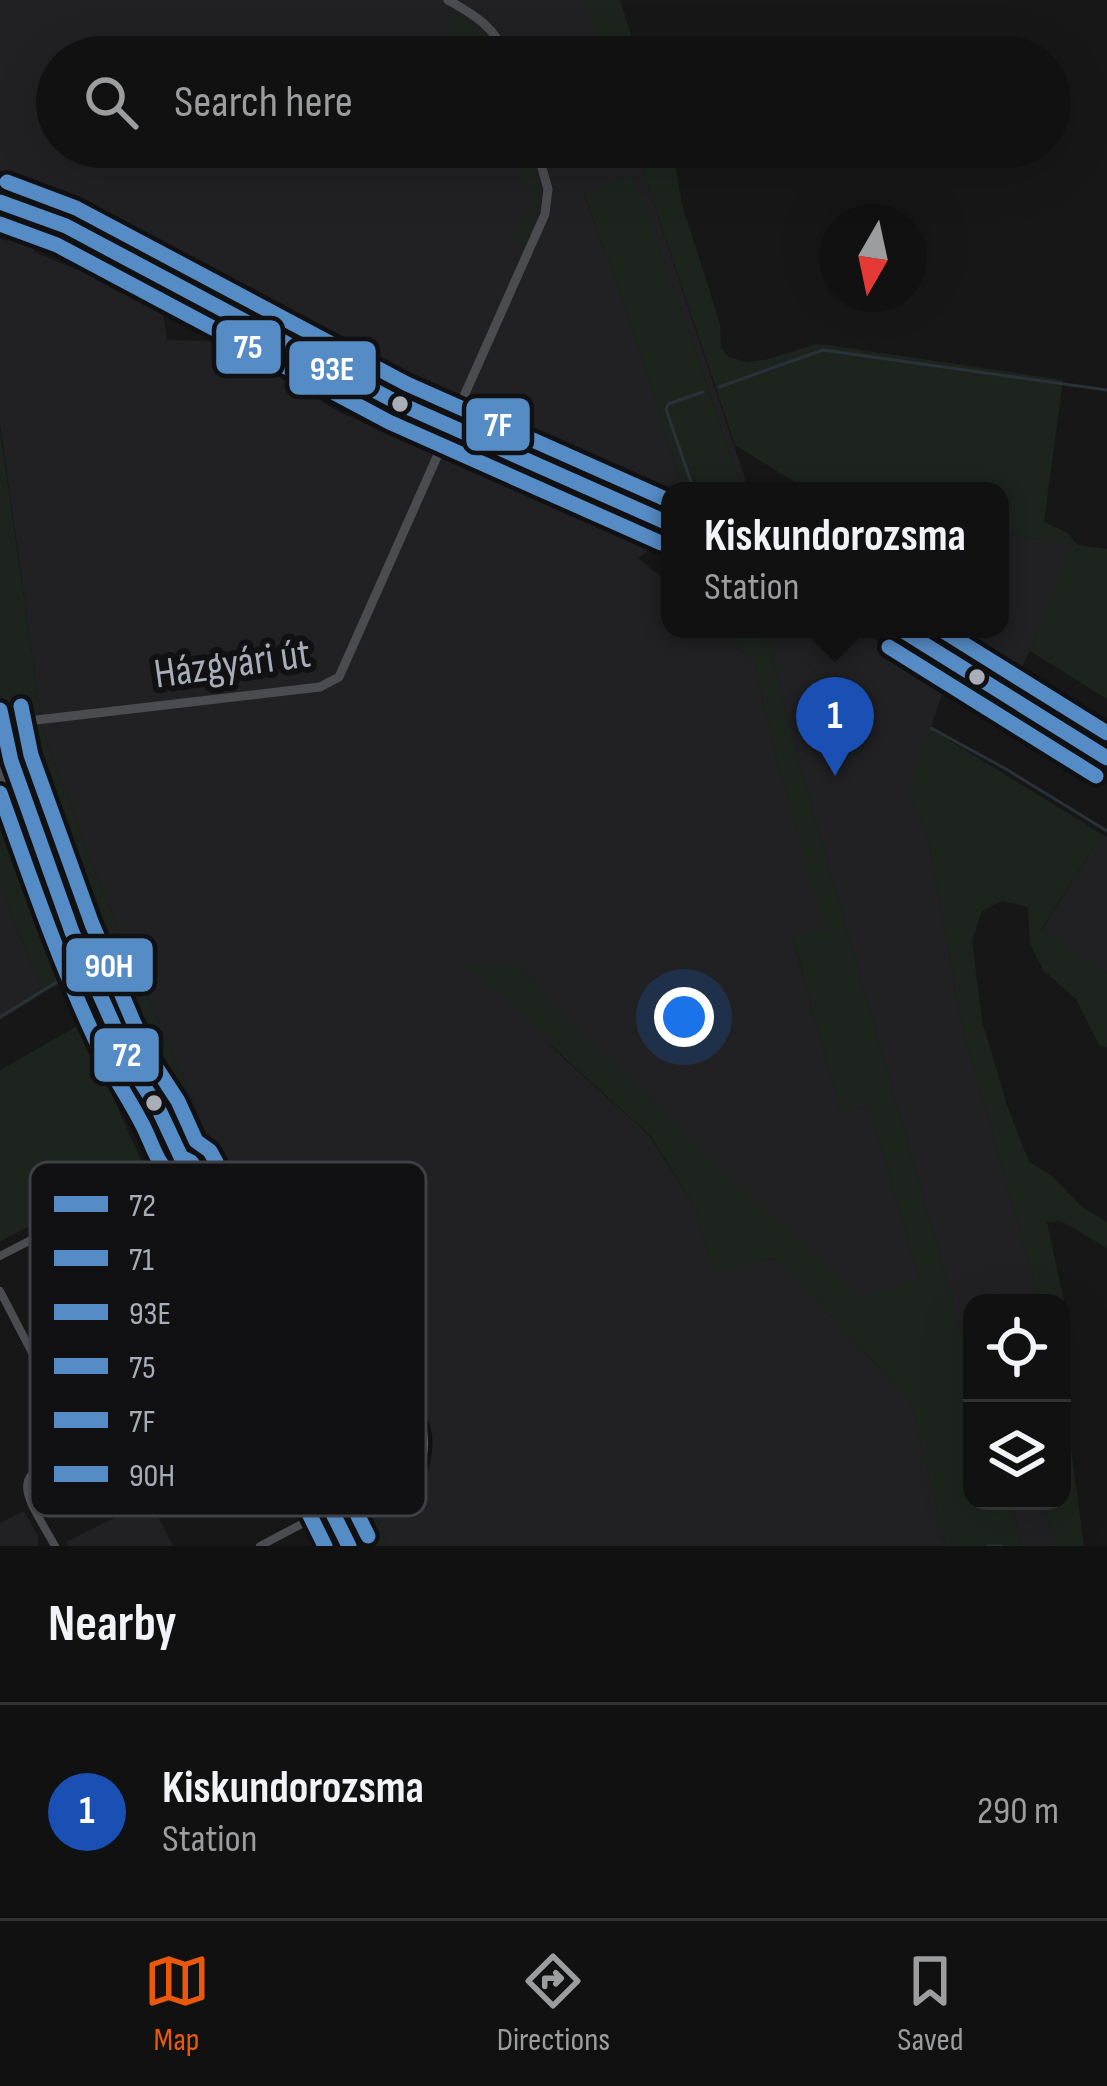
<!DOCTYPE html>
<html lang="en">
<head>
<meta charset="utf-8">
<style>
	:root { --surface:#111; --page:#1e1f1f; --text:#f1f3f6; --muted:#9c9d9f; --line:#303131; --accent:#ea580c }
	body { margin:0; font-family:"Sofia Sans Condensed",sans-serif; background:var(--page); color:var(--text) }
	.controls { position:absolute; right:36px; bottom:36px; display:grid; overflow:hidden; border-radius:24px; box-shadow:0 12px 48px #0002 }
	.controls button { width:108px; height:108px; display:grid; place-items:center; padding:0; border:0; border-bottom:3px solid var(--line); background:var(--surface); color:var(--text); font:60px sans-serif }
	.compass { position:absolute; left:819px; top:204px; width:108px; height:108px; border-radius:50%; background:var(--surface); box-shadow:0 12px 48px #0002; rotate:189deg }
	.you { position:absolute; left:684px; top:1017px; width:42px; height:42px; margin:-30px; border:9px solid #fff; border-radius:50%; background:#1a73e8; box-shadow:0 0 0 18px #1a73e833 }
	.badge { display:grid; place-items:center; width:78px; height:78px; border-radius:50%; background:var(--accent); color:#fff; font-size:39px; font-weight:700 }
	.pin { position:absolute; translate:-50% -99px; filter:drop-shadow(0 3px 6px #0008) }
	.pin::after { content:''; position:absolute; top:63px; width:42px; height:36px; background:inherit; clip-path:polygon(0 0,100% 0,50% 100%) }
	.popup { position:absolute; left:661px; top:482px; width:348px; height:156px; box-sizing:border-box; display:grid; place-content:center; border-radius:24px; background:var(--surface); filter:drop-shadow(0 3px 9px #0005); font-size:39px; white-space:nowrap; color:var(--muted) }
	.popup b { font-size:45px; color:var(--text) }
	.popup::after { content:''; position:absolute; left:50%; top:100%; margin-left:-24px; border:24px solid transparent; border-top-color:var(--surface) }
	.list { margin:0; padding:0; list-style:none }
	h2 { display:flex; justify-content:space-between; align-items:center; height:156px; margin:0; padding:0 48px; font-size:51px }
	h2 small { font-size:39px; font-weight:400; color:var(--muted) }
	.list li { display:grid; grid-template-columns:78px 1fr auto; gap:36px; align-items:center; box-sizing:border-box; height:216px; padding:0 48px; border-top:3px solid var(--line) }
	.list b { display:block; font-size:45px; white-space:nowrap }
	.list p { margin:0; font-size:39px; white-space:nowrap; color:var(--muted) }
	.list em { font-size:39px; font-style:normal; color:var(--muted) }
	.icon { flex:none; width:66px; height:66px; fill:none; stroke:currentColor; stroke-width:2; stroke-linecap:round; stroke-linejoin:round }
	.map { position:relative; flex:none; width:1107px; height:1546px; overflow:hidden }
	.search { position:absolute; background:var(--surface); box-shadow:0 12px 48px #0002; left:36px; right:36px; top:36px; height:132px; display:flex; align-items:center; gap:30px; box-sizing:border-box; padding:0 42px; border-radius:66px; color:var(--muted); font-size:45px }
	.sheet { height:372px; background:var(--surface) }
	nav { display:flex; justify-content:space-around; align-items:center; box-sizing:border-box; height:168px; border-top:3px solid var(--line); background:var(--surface); font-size:33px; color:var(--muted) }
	nav a { display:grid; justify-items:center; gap:6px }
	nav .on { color:var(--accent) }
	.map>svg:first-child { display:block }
	.built { fill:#212123 }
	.green { fill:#1d241e }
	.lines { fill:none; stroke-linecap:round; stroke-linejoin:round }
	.stream { stroke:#2a3239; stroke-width:3 }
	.minor { stroke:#4b4c50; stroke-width:8 }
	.tertiary { stroke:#4b4c50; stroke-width:9 }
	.secondary { stroke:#4a4a4e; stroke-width:9 }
	.primary { stroke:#4d4f52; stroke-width:12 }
	.bus-1-casing { stroke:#111113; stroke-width:24 }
	.bus-2-casing { stroke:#111113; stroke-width:24 }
	.bus-3-casing { stroke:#111113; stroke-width:24 }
	.bus-4-casing { stroke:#111113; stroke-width:24 }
	.bus-5-casing { stroke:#111113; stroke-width:24 }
	.bus-6-casing { stroke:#111113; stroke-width:24 }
	.bus-1 { stroke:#568cc6; stroke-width:15 }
	.bus-2 { stroke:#568cc6; stroke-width:15 }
	.bus-3 { stroke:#568cc6; stroke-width:15 }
	.bus-4 { stroke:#568cc6; stroke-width:15 }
	.bus-5 { stroke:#568cc6; stroke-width:15 }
	.bus-6 { stroke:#568cc6; stroke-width:15 }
	.bus-dot { fill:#a8adb8; stroke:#111113; stroke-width:4.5 }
	.labels { text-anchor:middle; stroke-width:12; stroke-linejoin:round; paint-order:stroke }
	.street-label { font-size:42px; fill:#a8adb8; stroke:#111113 }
	.key { fill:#111113; stroke:#3e4045; stroke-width:3 }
	.key-label { font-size:33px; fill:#a8adb8 }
	.line-badge { stroke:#111113; stroke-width:4.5 }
	.badge-label { font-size:33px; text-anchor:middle; font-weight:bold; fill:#fff }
</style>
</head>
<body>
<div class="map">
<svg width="1107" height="1546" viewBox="0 0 1107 1546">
	<rect width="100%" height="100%" fill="#171717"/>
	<g class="built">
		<polygon points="0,0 585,0 604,57 57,57 57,147 635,147 749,491 742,491 697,355 633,177 584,194 629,318 684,491 670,491 670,496 456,400 297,322 239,292 105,214 103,217 3,175 0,180"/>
		<polygon points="11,236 35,242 34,252 86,273 117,291 140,301 162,303 167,340 209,341 233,350 341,413 580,517 586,508 648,551 638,558 670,584 670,629 721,629 755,665 777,760 826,930 793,939 841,1113 869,1105 919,1278 860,1300 548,1001 519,965 554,1039 549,1045 649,1135 695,1207 713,1273 775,1258 911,1401 946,1546 388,1546 279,1305 96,875 43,731 0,424 0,238 8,241"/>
		<polygon points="1000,532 1073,546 1030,651 1011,688 943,644 948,629 1000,629"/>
		<polygon points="760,629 859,629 946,683 908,793 927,831 961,1021 1040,1303 972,1303 972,1368 800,766 771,651"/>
		<polygon points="1102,834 1107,837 1107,972 1041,931"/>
		<polygon points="0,885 43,993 0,1020"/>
		<polygon points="150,1500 173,1546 68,1546 66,1542"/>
		<polygon points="1009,1501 1044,1501 1056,1546 1023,1546"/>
		<polygon points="24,1511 38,1536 38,1546 0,1546 0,1523"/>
	</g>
	<g class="green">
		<polygon points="585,0 620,0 638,57 604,57"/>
		<path d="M454 13C475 24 488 34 497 57 482 57 456 42 444 30Z"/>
		<path d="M513 147H528C543 193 545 200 525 245L509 238 524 217 533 196 528 192Z"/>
		<polygon points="635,147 672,147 682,204 720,324 721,348 729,357 747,362 765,360 816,344 828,345 1063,380 1044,522 1066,532 1078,545 1107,549 1107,699 1030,651 1072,546 1000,532 1000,491 809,491 735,445"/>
		<polygon points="633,176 697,355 742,491 684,491 629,318 584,193"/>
		<polygon points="297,322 443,392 456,400 452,409 445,414 438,414 309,350 296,341 293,335"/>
		<polygon points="464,404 670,496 670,517 465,425 460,413"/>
		<polygon points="0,430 43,731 96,875 279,1305 388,1546 338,1546 218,1331 165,1201 153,1143 139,1122 81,972 43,993 0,885"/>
		<polygon points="721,629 760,629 771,651 800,766 972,1368 972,1501 1009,1501 1023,1546 946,1546 911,1401 775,1258 713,1274 695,1207 650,1135 549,1044 553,1039 463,964 519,965 548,1001 860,1299 919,1278 869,1105 841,1113 793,938 825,929 777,760 755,665"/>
		<polygon points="929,728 1102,834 1041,930 1107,972 1107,1047 1099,1045 1076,999 1043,970 1030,943 1028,907 1002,901 982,911 972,940 982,1021 1008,1108 1029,1162 1051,1175 1082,1207 1107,1222 1107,1248 1061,1221 1047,1222 1071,1334 1062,1347 1062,1303 1040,1303 961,1021 927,831 908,793"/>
		<polygon points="81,1024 143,1165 0,1242 0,1070"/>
		<polygon points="1062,1381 1084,1546 1056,1546 1044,1501 1062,1501"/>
	</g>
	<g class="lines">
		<g class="stream">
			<polyline points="11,183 49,198"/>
			<polyline points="72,207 107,221 159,249"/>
			<polyline points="175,259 283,318"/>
			<polyline points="299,327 444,398"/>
			<polyline points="719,387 823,350 1107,390"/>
			<polyline points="473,411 670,498"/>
			<polyline points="694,491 666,409 668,404 703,392"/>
			<polyline points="931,728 1006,769 1107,831"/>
			<polyline points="0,814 65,970"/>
			<polyline points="0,1017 65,977 74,977 116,1073"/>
			<polyline points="988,1546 1002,1546"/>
		</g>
		<g class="minor">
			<polyline points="0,1256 149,1179 162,1175"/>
			<path d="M0 1291 79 1443C10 1480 18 1481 55 1546"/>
			<polyline points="260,1546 330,1509"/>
		</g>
		<g class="tertiary">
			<path d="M448 0C474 15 496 27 506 57"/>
			<polyline points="2,724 320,687 339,677 545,214 548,189 536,147"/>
		</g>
		<g class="secondary">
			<polyline points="0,202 66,226 321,364 398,403 670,524"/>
			<polyline points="0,212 63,231"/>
			<polyline points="900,629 1107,758"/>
		</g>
		<g class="primary">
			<path d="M0 710 11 761 72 932 114 1030 134 1071 159 1110 181 1157C197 1161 203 1176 193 1190L225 1280 230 1306"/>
			<polyline points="0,765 26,837 39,861"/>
			<polyline points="129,1076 164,1159 163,1182 167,1189 179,1195 184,1201 218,1285 349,1546"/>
		</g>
		<g class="bus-1-casing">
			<g id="bus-1">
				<polyline points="0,710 11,761 72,932 134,1071 159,1110 181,1157 191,1162 197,1170 198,1180 193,1190 225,1280 230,1306 349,1546"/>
				<path d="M340 1480C342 1464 345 1446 354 1433 366 1415 393 1413 399 1437 401 1447 398 1457 395 1466"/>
			</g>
		</g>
		<g class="bus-2-casing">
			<path id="bus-2" d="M0 793C30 877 59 962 97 1043 110 1071 128 1097 142 1124 152 1142 157 1168 176 1178L173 1195 205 1286 211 1315 325 1546"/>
		</g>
		<g class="bus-3-casing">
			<g id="bus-3">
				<polyline points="21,706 31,755 92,924 133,1021 152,1061 178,1101 196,1141 210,1151 216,1162 219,1175 216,1192 245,1273 250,1299 368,1536"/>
				<path d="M319 1477C322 1456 326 1432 340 1415 365 1385 413 1396 420 1435 422 1447 419 1460 415 1472"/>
			</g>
		</g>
		<g class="bus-4-casing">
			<g id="bus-4">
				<polyline points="0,202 66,226 398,403 670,524"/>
				<polyline points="900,629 1107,758"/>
			</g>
		</g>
		<g class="bus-5-casing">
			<g id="bus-5">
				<polyline points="0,224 57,245 389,422 661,543"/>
				<polyline points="889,647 1096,776"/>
			</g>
		</g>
		<g class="bus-6-casing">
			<g id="bus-6">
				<polyline points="7,182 76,208 407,384 670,501"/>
				<polyline points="940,629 1107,733"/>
			</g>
		</g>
		<use href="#bus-1" class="bus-1"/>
		<use href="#bus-2" class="bus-2"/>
		<use href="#bus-3" class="bus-3"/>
		<use href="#bus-4" class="bus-4"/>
		<use href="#bus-5" class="bus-5"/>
		<use href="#bus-6" class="bus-6"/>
	</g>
	<g class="bus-dot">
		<circle cx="400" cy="404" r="10"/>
		<circle cx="977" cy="677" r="10"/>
		<circle cx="154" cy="1103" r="10"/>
	</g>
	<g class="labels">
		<g class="street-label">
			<text transform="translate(232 662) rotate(-8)" y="15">Házgyári út</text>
		</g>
	</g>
	<rect x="30" y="1162" width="396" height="354" rx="18" class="key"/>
	<rect x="54" y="1196" width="54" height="16" fill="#568cc6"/>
	<rect x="54" y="1250" width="54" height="16" fill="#568cc6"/>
	<rect x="54" y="1304" width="54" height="16" fill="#568cc6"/>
	<rect x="54" y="1358" width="54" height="16" fill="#568cc6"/>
	<rect x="54" y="1412" width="54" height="16" fill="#568cc6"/>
	<rect x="54" y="1466" width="54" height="16" fill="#568cc6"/>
	<g class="key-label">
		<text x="129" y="1216">72</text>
		<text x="129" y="1270">71</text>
		<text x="129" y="1324">93E</text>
		<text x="129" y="1378">75</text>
		<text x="129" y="1432">7F</text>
		<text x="129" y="1486">90H</text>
	</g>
	<g class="line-badge">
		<rect x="214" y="318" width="69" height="58" rx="12" fill="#568cc6"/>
		<rect x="287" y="339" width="91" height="58" rx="12" fill="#568cc6"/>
		<rect x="464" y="396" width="68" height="57" rx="12" fill="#568cc6"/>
		<rect x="64" y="936" width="91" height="58" rx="12" fill="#568cc6"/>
		<rect x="92" y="1026" width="69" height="58" rx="12" fill="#568cc6"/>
	</g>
	<g class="badge-label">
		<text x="248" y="358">75</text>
		<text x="332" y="380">93E</text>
		<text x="498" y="436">7F</text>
		<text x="109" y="977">90H</text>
		<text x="127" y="1066">72</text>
	</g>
</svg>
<div class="controls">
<button><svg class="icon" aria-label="locate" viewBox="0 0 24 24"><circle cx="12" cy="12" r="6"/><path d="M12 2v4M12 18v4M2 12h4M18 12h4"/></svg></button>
<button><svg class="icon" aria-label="layers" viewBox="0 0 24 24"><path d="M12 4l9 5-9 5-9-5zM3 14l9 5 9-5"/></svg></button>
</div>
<svg class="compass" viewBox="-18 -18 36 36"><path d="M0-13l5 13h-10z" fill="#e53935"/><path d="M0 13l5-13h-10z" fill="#9c9d9f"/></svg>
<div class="you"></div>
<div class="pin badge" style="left:835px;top:776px;background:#1a4fb4">1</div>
<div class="popup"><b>Kiskundorozsma</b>Station</div>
<div class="search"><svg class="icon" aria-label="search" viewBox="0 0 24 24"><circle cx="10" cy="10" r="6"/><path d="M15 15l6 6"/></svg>Search here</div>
</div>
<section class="sheet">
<h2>Nearby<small></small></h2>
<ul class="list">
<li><span class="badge" style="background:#1a4fb4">1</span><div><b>Kiskundorozsma</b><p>Station</p></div><em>290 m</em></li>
</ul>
</section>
<nav>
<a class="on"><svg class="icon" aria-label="map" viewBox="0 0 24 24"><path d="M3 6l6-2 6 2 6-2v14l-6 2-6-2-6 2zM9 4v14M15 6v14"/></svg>Map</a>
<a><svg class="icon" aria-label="directions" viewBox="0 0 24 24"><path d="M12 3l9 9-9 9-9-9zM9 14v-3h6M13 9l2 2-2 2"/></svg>Directions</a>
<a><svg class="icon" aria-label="saved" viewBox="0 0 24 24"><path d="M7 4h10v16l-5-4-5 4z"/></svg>Saved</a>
</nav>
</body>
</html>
